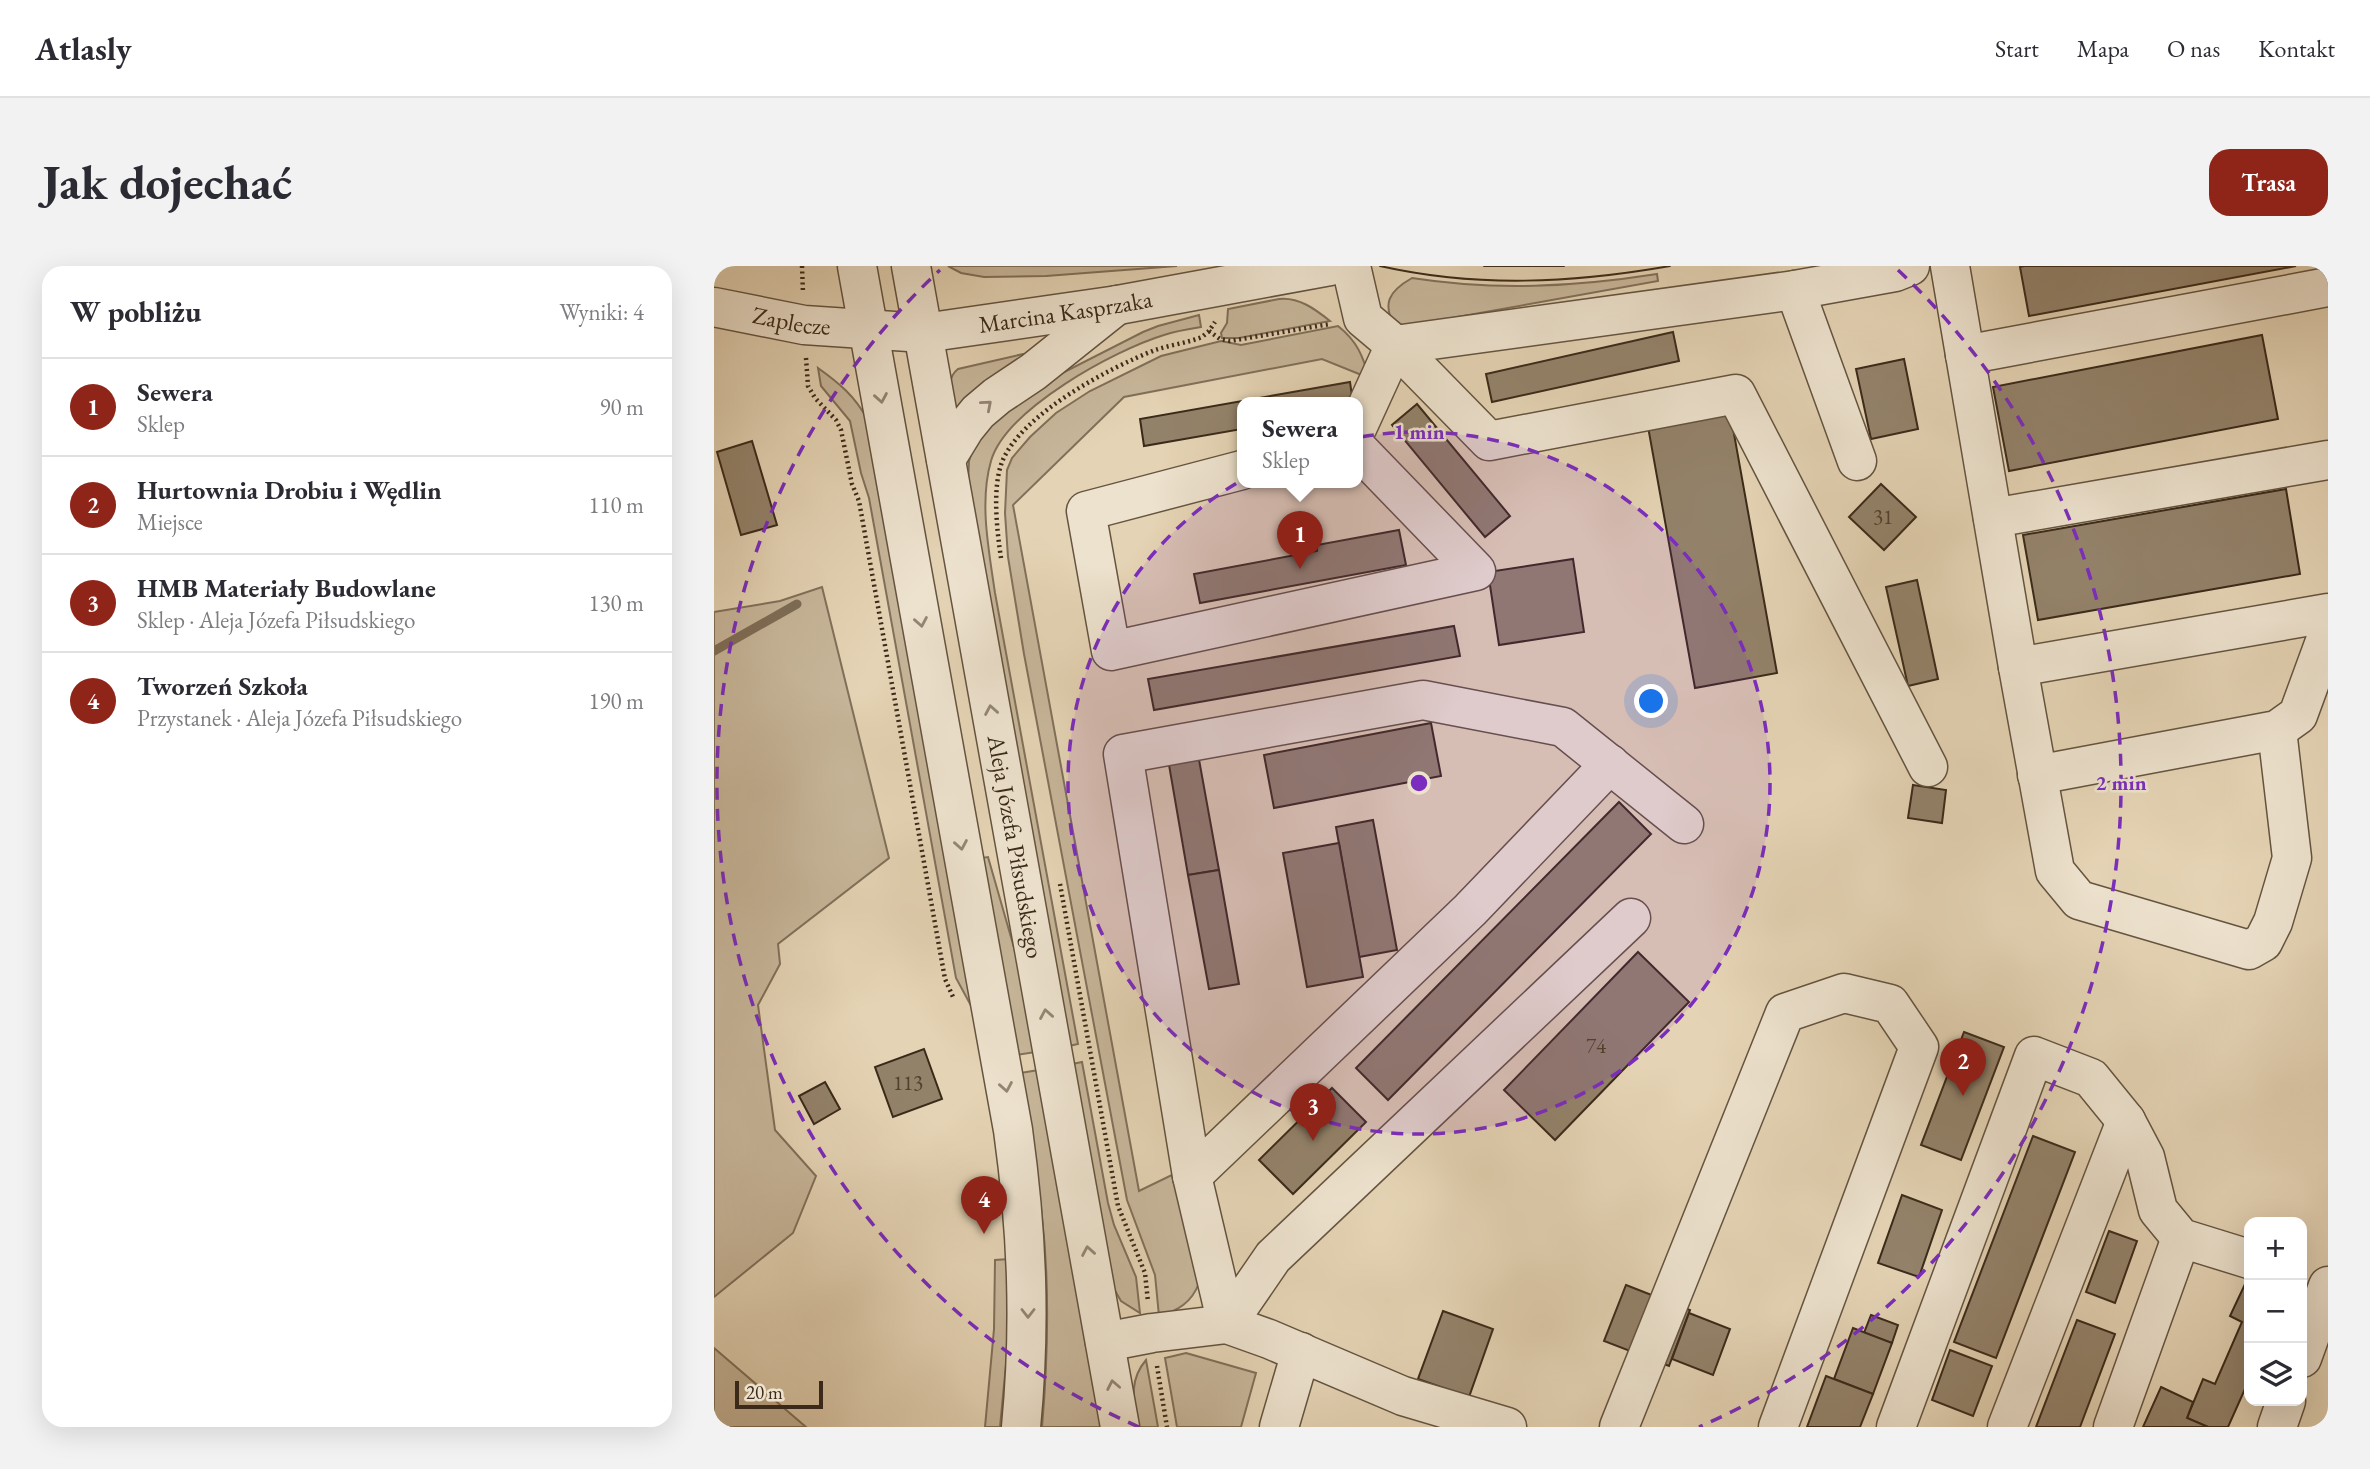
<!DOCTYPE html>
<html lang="pl">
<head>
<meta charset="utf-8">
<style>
	:root { --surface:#fff; --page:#f2f2f3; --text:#2b2b33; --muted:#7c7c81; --line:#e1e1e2; --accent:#8f2418 }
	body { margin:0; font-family:"EB Garamond",serif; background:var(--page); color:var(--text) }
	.controls { position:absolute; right:21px; bottom:21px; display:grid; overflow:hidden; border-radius:14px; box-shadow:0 7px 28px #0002 }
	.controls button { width:63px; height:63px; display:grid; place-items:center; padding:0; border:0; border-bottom:2px solid var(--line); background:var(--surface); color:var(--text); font:35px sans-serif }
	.scale { position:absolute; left:21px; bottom:18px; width:88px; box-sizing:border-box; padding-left:7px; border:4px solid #3b2a1a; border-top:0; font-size:19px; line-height:24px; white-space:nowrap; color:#3b2a1a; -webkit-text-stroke:5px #ede2ce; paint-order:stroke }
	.you { position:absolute; left:938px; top:436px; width:24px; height:24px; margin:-18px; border:5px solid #fff; border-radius:50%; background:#1a73e8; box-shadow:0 0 0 10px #1a73e833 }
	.badge { display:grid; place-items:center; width:46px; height:46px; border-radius:50%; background:var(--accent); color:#fff; font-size:23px; font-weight:700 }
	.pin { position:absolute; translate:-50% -58px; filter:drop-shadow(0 2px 4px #0008) }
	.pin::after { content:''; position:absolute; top:37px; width:24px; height:21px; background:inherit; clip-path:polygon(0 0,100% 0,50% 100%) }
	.popup { position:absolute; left:523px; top:131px; width:126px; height:91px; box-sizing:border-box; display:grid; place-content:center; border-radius:14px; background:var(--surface); filter:drop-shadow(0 2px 5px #0005); font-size:23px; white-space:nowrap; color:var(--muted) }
	.popup b { font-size:26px; color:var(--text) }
	.popup::after { content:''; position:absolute; left:50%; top:100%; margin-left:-14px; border:14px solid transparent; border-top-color:var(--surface) }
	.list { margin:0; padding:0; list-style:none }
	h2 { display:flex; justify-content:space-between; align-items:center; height:91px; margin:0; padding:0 28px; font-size:30px }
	h2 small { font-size:23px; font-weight:400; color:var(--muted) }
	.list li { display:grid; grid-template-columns:46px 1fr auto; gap:21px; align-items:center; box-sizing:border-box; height:98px; padding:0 28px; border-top:2px solid var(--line) }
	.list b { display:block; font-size:26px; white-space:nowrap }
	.list p { margin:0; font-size:23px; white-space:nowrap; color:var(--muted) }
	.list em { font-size:23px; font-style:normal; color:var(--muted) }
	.icon { flex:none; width:38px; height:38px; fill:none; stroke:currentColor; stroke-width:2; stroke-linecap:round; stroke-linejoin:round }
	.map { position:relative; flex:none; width:1614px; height:1161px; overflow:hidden; border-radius:21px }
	header { display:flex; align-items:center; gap:42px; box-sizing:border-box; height:98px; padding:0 35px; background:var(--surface); border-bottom:2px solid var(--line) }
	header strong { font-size:33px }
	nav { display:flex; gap:38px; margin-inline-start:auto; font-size:24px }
	.intro { display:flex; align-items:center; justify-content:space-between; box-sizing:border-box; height:168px; padding:0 42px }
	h1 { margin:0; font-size:49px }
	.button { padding:18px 32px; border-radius:21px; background:var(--accent); color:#fff; font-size:24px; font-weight:700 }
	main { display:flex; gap:42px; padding:0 42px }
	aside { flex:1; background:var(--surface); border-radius:21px; box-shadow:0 7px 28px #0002 }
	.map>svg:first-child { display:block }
	.green { fill:#c7b69a; stroke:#81705a; stroke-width:2 }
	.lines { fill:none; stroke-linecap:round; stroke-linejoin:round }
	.stream { stroke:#7e6d57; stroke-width:9 }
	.building { fill:#93826a; stroke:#3b2a1a; stroke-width:2 }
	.minor-casing { stroke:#655440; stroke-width:41 }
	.path { stroke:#3b2a1a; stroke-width:4.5; stroke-dasharray:2 3.5; stroke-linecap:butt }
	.minor { stroke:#ede2ce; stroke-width:38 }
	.tram { stroke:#3b2a1a; stroke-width:2 }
	.oneway { stroke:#948674 }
	.ring { fill:none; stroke:#7b2cbf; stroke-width:3.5; stroke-dasharray:12 9 }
	.labels { text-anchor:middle; stroke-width:5; stroke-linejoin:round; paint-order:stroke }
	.number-label { font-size:21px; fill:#51402e }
	.street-label { font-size:24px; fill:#3b2a1a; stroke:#ede2ce }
	.centre { fill:#7b2cbf; stroke:#ede2ce; stroke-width:3.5 }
	.ring-label { font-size:21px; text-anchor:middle; font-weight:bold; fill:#7b2cbf; stroke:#ede2ce; stroke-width:5; stroke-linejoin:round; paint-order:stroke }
</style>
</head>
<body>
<header>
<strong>Atlasly</strong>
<nav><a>Start</a><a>Mapa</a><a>O nas</a><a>Kontakt</a></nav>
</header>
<div class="intro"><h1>Jak dojechać</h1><a class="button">Trasa</a></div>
<main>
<aside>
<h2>W pobliżu<small>Wyniki: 4</small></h2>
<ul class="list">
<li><span class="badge">1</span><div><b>Sewera</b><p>Sklep</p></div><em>90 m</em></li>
<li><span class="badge">2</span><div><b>Hurtownia Drobiu i Wędlin</b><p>Miejsce</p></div><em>110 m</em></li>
<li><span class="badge">3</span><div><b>HMB Materiały Budowlane</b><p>Sklep · Aleja Józefa Piłsudskiego</p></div><em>130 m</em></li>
<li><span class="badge">4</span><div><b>Tworzeń Szkoła</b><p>Przystanek · Aleja Józefa Piłsudskiego</p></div><em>190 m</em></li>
</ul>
</aside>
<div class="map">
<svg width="1614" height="1161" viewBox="0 0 1614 1161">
	<rect width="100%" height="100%" fill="#e4d3b4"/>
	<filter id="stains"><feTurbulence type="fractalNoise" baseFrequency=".00286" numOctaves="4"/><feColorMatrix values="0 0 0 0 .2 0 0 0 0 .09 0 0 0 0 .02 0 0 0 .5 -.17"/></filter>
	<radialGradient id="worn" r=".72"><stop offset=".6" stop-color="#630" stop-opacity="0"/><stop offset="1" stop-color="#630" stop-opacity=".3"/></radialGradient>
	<g class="green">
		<polygon points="234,0 463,0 332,10 270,11 247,7"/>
		<path d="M943 8 944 15 682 62C667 38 675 25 698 12 781 25 860 21 943 8Z"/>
		<path d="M565 33C585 31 601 43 616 55L525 72H508L507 67 513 57 514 43Z"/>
		<path d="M485 49 487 61C474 63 462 65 450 69 401 84 292 143 277 195 265 236 275 285 281 327L364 778 355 780 254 218 255 195 262 173 305 129 429 66 444 60Z"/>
		<path d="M624 60C643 75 649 90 655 112L608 93 410 131 299 239 425 925 464 906 485 1017C478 1036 464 1045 445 1050L441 1009 413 934 310 388 294 291 291 247 293 204 298 192 316 171 342 147 376 125 447 90 507 75 527 79Z"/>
		<path d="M309 88H316L244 144 241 142C238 128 231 113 244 103Z"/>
		<path d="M104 102C125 117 141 130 153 153L261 747 242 712 155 232 147 207 136 155 107 120Z"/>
		<polygon points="108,321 175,592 64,678 66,698 44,739 61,864 102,910 79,967 0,1031 0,346 66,335"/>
		<polygon points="274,591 307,706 322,786 302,789 267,592"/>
		<polygon points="368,796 394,937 400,959 422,1011 426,1047 407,1035 400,1023 358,798"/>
		<path d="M325 804 390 1161H328C334 1091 336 1021 328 951 323 903 314 855 306 807Z"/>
		<polygon points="295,993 293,1088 286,1161 271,1161 280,1063 281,994"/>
		<polygon points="0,1082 92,1161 0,1161"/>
		<polygon points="472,1087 542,1107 527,1161 463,1161 451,1092"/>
		<path d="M432 1094 444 1161H424C420 1136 414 1115 432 1094Z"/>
	</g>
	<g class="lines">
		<polyline class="stream" points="0,385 83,338"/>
	</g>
	<g class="building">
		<polygon points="1310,0 1582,0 1315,50 1306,1"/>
		<polygon points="959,66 965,95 778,136 772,108"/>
		<polygon points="1548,69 1564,153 1295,205 1279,121"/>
		<polygon points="1190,93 1204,163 1157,173 1142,103"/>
		<polygon points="636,116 639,137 528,137 528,163 430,180 426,153"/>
		<polygon points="703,138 796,250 771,271 678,159"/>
		<polygon points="1015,140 1063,407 981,422 933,155"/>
		<polygon points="38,175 63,259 27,269 3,186"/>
		<polygon points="1167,218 1202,251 1170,284 1135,251"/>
		<polygon points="1572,223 1586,308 1324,354 1309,269"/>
		<polygon points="685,264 692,299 486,337 480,308 603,285 603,279"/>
		<polygon points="859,293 870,366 785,379 774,306"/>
		<polygon points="1203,314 1224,413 1194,420 1172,321"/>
		<polygon points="740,360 746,390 440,444 434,413"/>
		<polygon points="717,457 727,510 560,542 550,489"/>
		<polygon points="484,488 505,604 474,609 454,493"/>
		<polygon points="1199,519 1232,524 1228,557 1194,552"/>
		<polygon points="905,536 937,568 674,834 642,802"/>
		<polygon points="659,554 683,684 645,691 622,561"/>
		<polygon points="625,577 649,711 593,721 569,587"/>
		<polygon points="505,604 525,718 495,723 474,609"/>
		<polygon points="924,686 975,736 841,874 790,824"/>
		<polygon points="1250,766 1290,781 1247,894 1207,879"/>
		<polygon points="210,783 228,833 179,851 161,801"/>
		<polygon points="111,816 126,843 100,858 85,830"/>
		<polygon points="618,822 652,856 579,928 545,894"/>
		<polygon points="1319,870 1361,886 1282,1092 1240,1076"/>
		<polygon points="1188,929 1228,944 1205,1011 1164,997"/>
		<polygon points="1395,965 1423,975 1401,1037 1372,1026"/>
		<polygon points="1532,1016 1535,1017 1535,1114 1514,1161 1494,1161 1473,1152 1489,1113 1501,1118 1528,1056 1516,1050"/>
		<polygon points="912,1019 976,1044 955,1100 890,1075"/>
		<polygon points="729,1045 779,1063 755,1131 704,1113"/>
		<polygon points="975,1047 1016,1063 999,1109 958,1093"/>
		<polygon points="1157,1049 1184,1059 1178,1077 1150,1067"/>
		<polygon points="1363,1054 1401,1068 1366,1161 1322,1161"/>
		<polygon points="1139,1062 1178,1077 1159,1128 1120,1113"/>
		<polygon points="1236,1084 1278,1100 1259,1150 1218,1134"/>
		<polygon points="1112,1110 1159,1128 1146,1161 1093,1161"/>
		<polygon points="1447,1121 1479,1136 1473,1152 1494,1161 1429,1161"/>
	</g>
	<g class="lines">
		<g class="minor-casing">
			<g id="minor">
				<path d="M143 0 299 864C313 965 317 1059 307 1161"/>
				<path id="s1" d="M197 0 406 1161"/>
				<polyline points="637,0 649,52 681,79 775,175 1022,128 1214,501"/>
				<polyline points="1236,0 1304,401 1341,605 1365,634 1535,684 1549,676 1559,656 1578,592 1563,464"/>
				<polyline points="1081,24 1143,195"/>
				<path id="s2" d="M0 41 90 59 210 67 404 39 616 0"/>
				<polyline points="1251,89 1614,21"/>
				<polyline points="644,160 681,79 1081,24 1181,6 1196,0"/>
				<polyline points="232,193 251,162 264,146 283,130 319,106 403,39"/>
				<polyline points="528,204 372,245 397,385 762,305 644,183"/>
				<polyline points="1279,252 1614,194"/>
				<polyline points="1304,401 1614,347"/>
				<polyline points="1323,509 1563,464 1584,449 1614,367"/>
				<polyline points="917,652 559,991 513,1058 478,910 409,488 709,434 849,461 970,558"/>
				<polyline points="478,910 756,644 896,498"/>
				<polyline points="391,1076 438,1067 513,1058 555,1073 689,1130 793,1161"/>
				<polyline points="1588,1092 1614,1020"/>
				<polyline points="565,1161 587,1086"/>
				<polyline points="905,1161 1071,747 1130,727 1176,738 1205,781 1064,1161"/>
				<polyline points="1182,1161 1320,790 1377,812 1412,855 1431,891 1444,944 1467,972 1535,993"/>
				<polyline points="1293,1161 1412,855"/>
				<polyline points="1399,1161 1467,972"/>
				<polyline points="1563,1161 1572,1135"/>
			</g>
		</g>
		<g class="path">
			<polyline points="88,0 89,27"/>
			<polyline points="495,65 506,73 516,75 616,58"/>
			<polyline points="92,92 94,120 101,132 122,154 127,164 138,218 145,235 231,713 239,731"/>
			<path d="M287 292C283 265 278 222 288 196 307 148 395 102 441 84 456 79 473 77 488 71L495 65 501 56"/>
			<polyline points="346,618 404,940 431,1007 434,1036"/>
			<polyline points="443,1100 453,1161"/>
		</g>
		<use href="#minor" class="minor"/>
		<g class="tram">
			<path d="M666 0C763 22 859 17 956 0"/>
			<polyline points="770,0 850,0"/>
		</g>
	</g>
	<defs><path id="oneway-chevron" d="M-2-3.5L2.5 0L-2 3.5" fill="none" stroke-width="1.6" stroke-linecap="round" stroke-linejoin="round" transform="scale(1.75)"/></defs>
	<g class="oneway">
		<use href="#oneway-chevron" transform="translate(167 132) rotate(80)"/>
		<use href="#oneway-chevron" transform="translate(273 139) rotate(-41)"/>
		<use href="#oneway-chevron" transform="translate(207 356) rotate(80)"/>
		<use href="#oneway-chevron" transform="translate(277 444) rotate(-100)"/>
		<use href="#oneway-chevron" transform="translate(247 579) rotate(80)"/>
		<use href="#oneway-chevron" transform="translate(332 748) rotate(-100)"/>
		<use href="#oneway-chevron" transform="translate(292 821) rotate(80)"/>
		<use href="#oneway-chevron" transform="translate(374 985) rotate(-100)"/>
		<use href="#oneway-chevron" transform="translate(314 1047) rotate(90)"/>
		<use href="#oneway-chevron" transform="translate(399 1119) rotate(-101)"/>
	</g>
	<circle cx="705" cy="517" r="351" fill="#7b2cbf" fill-opacity=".12"/>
	<g class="ring">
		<circle cx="705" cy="517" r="351"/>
		<path d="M425 1161A702 702 0 0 1 226 4M1184 4A702 702 0 0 1 985 1161"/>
	</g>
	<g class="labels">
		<g class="number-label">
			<text x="1169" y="258">31</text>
			<text x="882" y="787">74</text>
			<text x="194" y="824">113</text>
		</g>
		<g class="street-label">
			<text dy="8" stroke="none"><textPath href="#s2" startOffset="355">Marcina Kasprzaka</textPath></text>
			<text dy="8" stroke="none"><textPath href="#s2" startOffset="79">Zaplecze</textPath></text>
			<text dy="8" stroke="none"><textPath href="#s1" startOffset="590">Aleja Józefa Piłsudskiego</textPath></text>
		</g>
	</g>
	<circle cx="705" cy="517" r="10" class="centre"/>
	<g class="ring-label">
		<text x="705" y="173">1 min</text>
		<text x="1407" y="524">2 min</text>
	</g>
	<rect width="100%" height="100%" filter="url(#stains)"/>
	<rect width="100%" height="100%" fill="url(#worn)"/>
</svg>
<div class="controls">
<button>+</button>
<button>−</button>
<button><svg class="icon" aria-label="layers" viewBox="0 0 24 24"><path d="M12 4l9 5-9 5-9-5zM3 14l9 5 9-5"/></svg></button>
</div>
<div class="scale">20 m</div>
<div class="you"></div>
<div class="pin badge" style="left:586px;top:303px">1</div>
<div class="popup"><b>Sewera</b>Sklep</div>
<div class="pin badge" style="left:1249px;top:830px">2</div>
<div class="pin badge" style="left:599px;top:875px">3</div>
<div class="pin badge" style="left:270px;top:968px">4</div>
</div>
</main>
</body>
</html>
